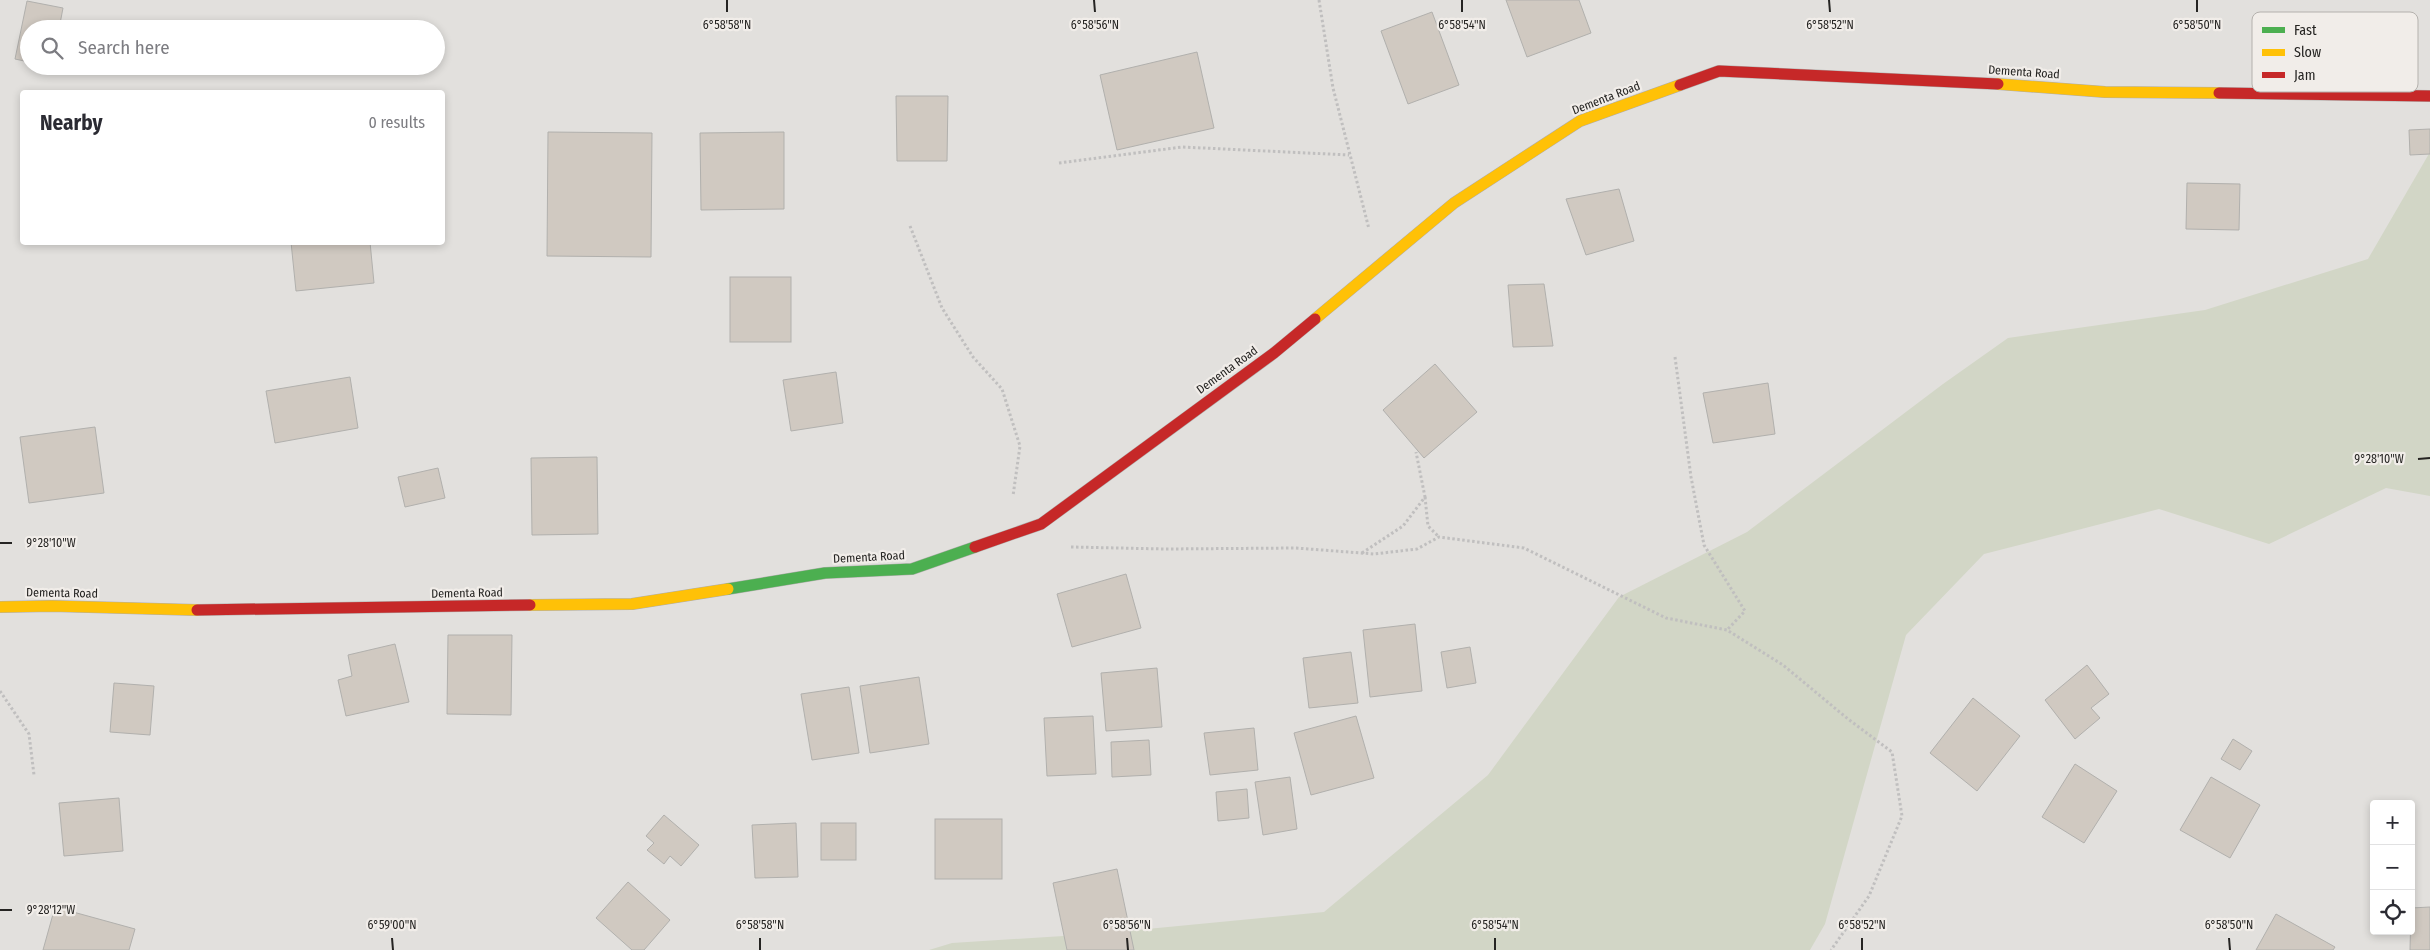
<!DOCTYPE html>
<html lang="en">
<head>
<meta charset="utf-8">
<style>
	:root { --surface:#fff; --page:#f2f2f3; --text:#2b2b33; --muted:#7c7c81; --line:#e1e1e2 }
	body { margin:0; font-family:"Fira Sans Condensed",sans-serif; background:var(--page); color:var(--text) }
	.controls { position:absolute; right:15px; bottom:15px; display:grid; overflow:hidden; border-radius:5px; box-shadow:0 2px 8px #0003 }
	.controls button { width:45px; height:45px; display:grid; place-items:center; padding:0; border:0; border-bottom:1px solid var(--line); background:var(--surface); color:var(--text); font:25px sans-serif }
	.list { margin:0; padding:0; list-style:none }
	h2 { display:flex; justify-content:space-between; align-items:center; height:65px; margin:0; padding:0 20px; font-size:21px }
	h2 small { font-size:16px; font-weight:400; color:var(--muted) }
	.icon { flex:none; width:28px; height:28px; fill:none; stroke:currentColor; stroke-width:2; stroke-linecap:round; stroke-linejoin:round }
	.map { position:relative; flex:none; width:2430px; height:950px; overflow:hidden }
	.search { position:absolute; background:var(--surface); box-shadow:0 2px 8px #0003; left:20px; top:20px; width:425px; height:55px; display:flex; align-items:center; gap:12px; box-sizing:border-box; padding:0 18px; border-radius:28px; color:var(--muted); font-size:19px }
	.panel { position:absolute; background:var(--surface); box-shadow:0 2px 8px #0003; left:20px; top:90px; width:425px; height:155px; border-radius:5px }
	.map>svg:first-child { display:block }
	.green { fill:#d2d6c6 }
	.building { fill:#d0c9c1; stroke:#b1b0ad }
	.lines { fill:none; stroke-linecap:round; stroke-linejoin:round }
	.fast-casing { stroke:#afadab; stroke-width:12 }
	.slow-casing { stroke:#afadab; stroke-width:12 }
	.jam-casing { stroke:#afadab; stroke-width:12 }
	.path { stroke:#c0bfbf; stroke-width:3; stroke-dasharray:2.5 2.5; stroke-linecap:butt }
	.fast { stroke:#4caf50; stroke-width:11 }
	.slow { stroke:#ffc107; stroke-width:11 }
	.jam { stroke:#c62828; stroke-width:11 }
	.ticks { fill:none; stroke:#252422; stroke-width:2 }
	.labels { text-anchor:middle; stroke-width:4.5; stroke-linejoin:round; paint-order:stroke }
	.street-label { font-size:12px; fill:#252422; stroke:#f1ede9 }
	.key { fill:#f1ede9; stroke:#b4b1ad; stroke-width:1 }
	.key-label { font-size:14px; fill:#252422 }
	.ticks-label { font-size:12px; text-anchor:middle; fill:#252422; stroke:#f1ede9; stroke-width:4.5; stroke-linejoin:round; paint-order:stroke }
</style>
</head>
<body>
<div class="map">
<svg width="2430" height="950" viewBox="0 0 2430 950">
	<rect width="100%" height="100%" fill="#e2e0dd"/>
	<polygon class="green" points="2430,152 2430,496 2386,488 2269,544 2159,509 1984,554 1906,635 1825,924 1810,950 929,950 952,943 1095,934 1324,912 1488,775 1619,597 1747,532 1943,384 2008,338 2205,310 2368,259"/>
	<g class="building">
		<polygon points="1506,0 1579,0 1591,33 1527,57"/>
		<polygon points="27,1 63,8 59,29 29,29 29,62 15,59"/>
		<polygon points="1432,12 1459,85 1408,104 1381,31"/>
		<polygon points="181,25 181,29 128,29 128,28"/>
		<polygon points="1197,52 1214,128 1117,150 1100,75"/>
		<polygon points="896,96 948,96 947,161 897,161"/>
		<polygon points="2430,129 2430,154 2410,155 2409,130"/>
		<polygon points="548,132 652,133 651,257 547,256"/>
		<polygon points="784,132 784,209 701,210 700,133"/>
		<polygon points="2187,183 2240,184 2239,230 2186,229"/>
		<polygon points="1619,189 1634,241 1586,255 1566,199"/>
		<polygon points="291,242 370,242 374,283 296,291"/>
		<rect x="730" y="277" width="61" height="65"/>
		<polygon points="1544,284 1553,346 1513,347 1508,285"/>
		<polygon points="1435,364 1477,412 1424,458 1383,410"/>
		<polygon points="836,372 843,423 791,431 783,380"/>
		<polygon points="350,377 358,428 275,443 266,391"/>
		<polygon points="1768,383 1775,434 1713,443 1703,393"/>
		<polygon points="95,427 104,493 29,503 20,437"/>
		<polygon points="597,457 598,534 532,535 531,458"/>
		<polygon points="438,468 445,498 405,507 398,477"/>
		<polygon points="1126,574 1141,628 1072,647 1057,594"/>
		<polygon points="1415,624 1422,691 1370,697 1363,630"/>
		<polygon points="448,635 512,635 511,715 447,714"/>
		<polygon points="395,644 409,702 346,716 338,680 352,676 348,655"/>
		<polygon points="1470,647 1476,683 1447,688 1441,652"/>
		<polygon points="1351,652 1358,703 1309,708 1303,658"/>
		<polygon points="2087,665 2109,694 2091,708 2100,718 2075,739 2045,700"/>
		<polygon points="1157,668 1162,727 1106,731 1101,673"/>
		<polygon points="919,677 929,744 870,753 860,686"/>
		<polygon points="114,683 154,686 150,735 110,732"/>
		<polygon points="849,687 859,753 812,760 801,694"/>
		<polygon points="1973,698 2020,736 1977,791 1930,753"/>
		<polygon points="1093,716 1096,774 1047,776 1044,718"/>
		<polygon points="1356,716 1374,778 1311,795 1294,733"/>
		<polygon points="1254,728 1258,770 1210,775 1204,733"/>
		<polygon points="2233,739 2252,751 2240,770 2221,759"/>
		<polygon points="1149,740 1151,775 1112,777 1111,742"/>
		<polygon points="2075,764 2117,791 2084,843 2042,817"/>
		<polygon points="1290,777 1297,829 1263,835 1255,782"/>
		<polygon points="2211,777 2260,805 2230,858 2180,830"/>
		<polygon points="1247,789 1249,818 1218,821 1216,792"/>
		<polygon points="119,798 123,851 64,856 59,803"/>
		<polygon points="664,815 699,845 681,866 670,856 664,864 647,850 654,843 646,836"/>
		<rect x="935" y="819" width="67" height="60"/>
		<polygon points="796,823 798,877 755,878 752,825"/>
		<rect x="821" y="823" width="35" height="37"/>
		<polygon points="1117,869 1134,950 1067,950 1053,883"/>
		<polygon points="628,882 670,920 644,950 632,950 596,918"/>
		<polygon points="55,907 135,929 129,950 43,950"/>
		<polygon points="2430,907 2430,950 2410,950 2411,908"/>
		<polygon points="2276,914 2335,947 2333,950 2256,950"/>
	</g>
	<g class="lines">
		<g class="fast-casing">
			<polyline id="fast" points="728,589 825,573 912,569 975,547"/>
		</g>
		<g class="slow-casing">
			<g id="slow">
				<polyline points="1998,84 2105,92 2219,93"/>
				<polyline points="1315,319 1454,203 1580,121 1680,85"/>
				<polyline points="530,605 632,604 728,589"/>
				<polyline points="0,607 52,606 197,610"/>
			</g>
		</g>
		<g class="jam-casing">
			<g id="jam">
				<polyline points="1680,85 1719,71 1998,84"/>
				<polyline points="2219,93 2430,96"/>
				<polyline points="975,547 1041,524 1274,353 1315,319"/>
				<polyline points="197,610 530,605"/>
			</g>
		</g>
		<g class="path">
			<polyline points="1319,0 1333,88 1369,229"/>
			<polyline points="1059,163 1182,147 1349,155"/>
			<polyline points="910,226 942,308 973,357 1002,389 1020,446 1013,496"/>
			<polyline points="1675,357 1691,477 1704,545 1745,611 1727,630"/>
			<polyline points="1425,497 1428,526 1439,537"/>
			<polyline points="1071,547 1165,549 1296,548 1374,554 1417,549 1439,537 1524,548 1666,618 1727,630 1783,665 1848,719 1892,752 1902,816 1869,896 1831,950"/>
			<polyline points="1362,553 1403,526 1425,497 1416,452"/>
			<polyline points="0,691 29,734 34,775"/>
		</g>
		<use href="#fast" class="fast"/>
		<use href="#slow" class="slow"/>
		<use href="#jam" class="jam"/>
	</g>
	<path class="ticks" d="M727 0V12M1094 0 1095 12M1462 0V12M1829 0 1830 12M2197 0V12M2418 459 2430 458M0 543H12M0 910H12M392 938 393 950M760 938V950M1127 938 1128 950M1495 938V950M1862 938V950M2229 938 2230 950"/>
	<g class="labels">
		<g class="street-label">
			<text transform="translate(2024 72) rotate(4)" y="4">Dementa Road</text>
			<text transform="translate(1606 98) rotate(-21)" y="4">Dementa Road</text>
			<text transform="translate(1227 370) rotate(-36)" y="4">Dementa Road</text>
			<text transform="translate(869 557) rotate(-3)" y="4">Dementa Road</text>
			<text transform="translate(62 593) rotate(1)" y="4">Dementa Road</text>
			<text transform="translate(467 593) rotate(-1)" y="4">Dementa Road</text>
		</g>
	</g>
	<rect x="2252" y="12" width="166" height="80" rx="8" class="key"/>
	<rect x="2262" y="27" width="23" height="6" fill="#4caf50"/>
	<rect x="2262" y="49" width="23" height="7" fill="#ffc107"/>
	<rect x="2262" y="72" width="23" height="6" fill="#c62828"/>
	<g class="key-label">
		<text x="2294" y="35">Fast</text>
		<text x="2294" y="57">Slow</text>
		<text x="2294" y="80">Jam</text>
	</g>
	<g class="ticks-label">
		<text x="727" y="29">6°58'58"N</text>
		<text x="1095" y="29">6°58'56"N</text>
		<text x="1462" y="29">6°58'54"N</text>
		<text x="1830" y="29">6°58'52"N</text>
		<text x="2197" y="29">6°58'50"N</text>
		<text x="2379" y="463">9°28'10"W</text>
		<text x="51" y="547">9°28'10"W</text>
		<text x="51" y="914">9°28'12"W</text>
		<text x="392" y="929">6°59'00"N</text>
		<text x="760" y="929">6°58'58"N</text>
		<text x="1127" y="929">6°58'56"N</text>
		<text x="1495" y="929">6°58'54"N</text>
		<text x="1862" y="929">6°58'52"N</text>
		<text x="2229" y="929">6°58'50"N</text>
	</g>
</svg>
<div class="controls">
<button>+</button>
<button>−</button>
<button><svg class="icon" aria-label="locate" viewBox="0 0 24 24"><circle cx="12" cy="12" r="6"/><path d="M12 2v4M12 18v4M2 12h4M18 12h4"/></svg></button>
</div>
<div class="search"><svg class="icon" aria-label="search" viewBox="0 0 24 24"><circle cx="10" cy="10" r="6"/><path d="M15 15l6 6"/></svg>Search here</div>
<section class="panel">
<h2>Nearby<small>0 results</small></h2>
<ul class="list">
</ul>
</section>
</div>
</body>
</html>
